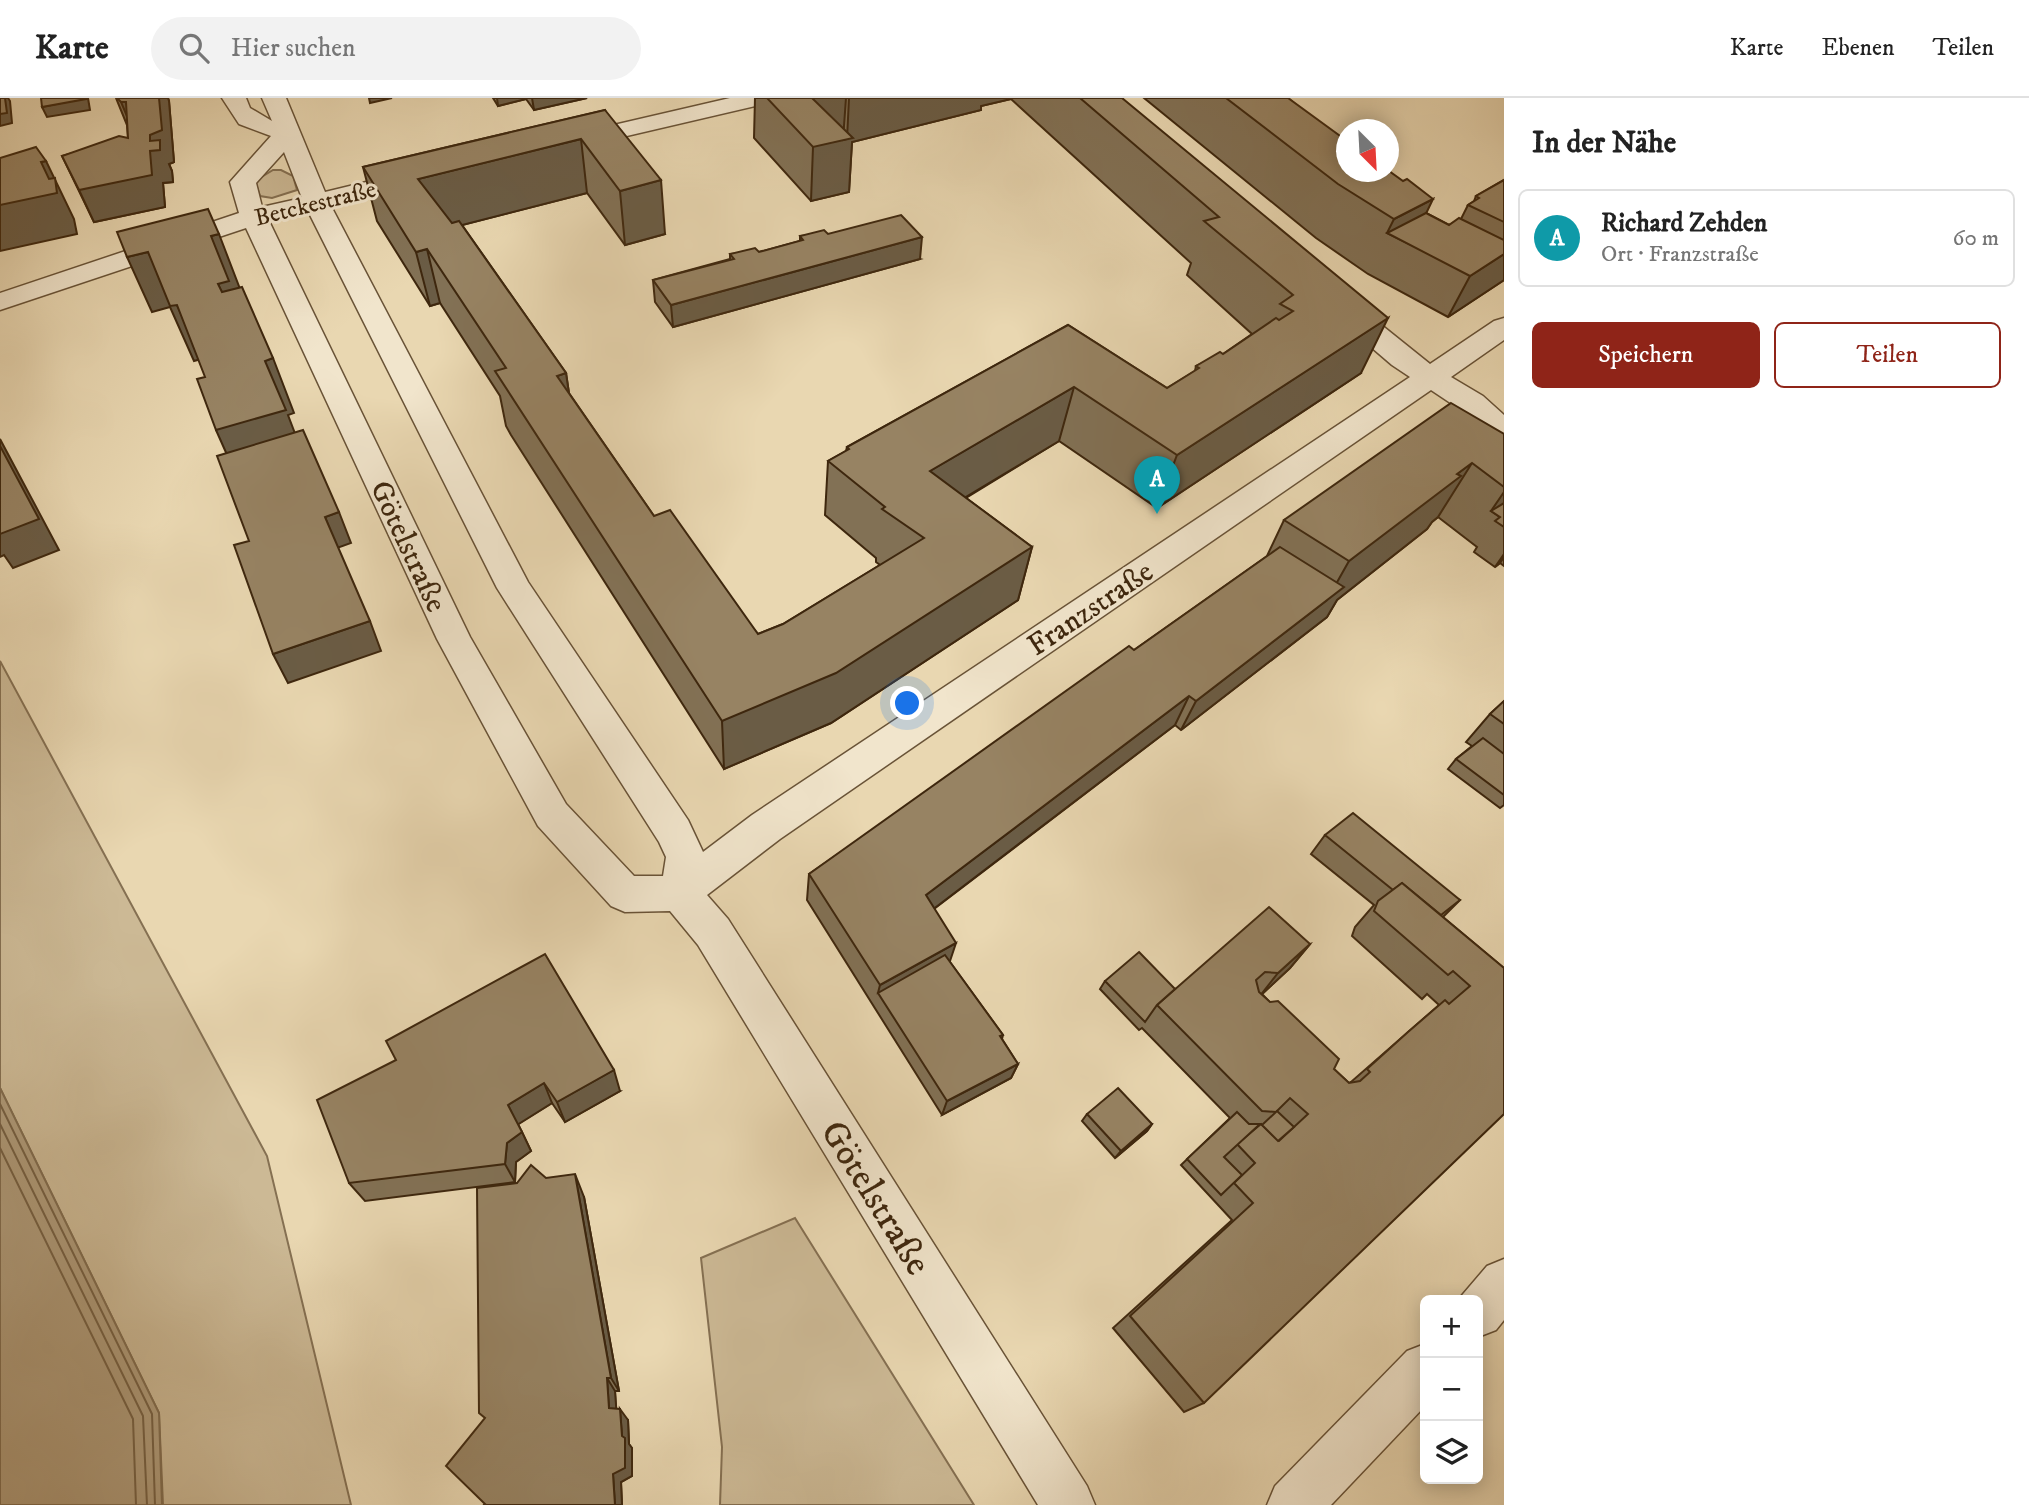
<!DOCTYPE html>
<html lang="de">
<head>
<meta charset="utf-8">
<style>
	:root { --surface:#fff; --page:#f2f2f2; --text:#222; --muted:#767676; --line:#e0e0e0; --accent:#8f2418 }
	body { margin:0; font-family:"IM FELL DW Pica",serif; background:var(--page); color:var(--text) }
	.controls { position:absolute; right:21px; bottom:21px; display:grid; overflow:hidden; border-radius:10px; box-shadow:0 4px 18px #0003 }
	.controls button { width:63px; height:63px; display:grid; place-items:center; padding:0; border:0; border-bottom:2px solid var(--line); background:var(--surface); color:var(--text); font:35px sans-serif }
	.compass { position:absolute; left:1336px; top:21px; width:63px; height:63px; border-radius:50%; background:var(--surface); box-shadow:0 4px 18px #0003; rotate:156deg }
	.you { position:absolute; left:908px; top:606px; width:24px; height:24px; margin:-18px; border:5px solid #fff; border-radius:50%; background:#1a73e8; box-shadow:0 0 0 10px #1a73e833 }
	.badge { display:grid; place-items:center; width:46px; height:46px; border-radius:50%; background:var(--accent); color:#fff; font-size:23px; font-weight:700 }
	.pin { position:absolute; translate:-50% -58px; filter:drop-shadow(0 2px 4px #0008) }
	.pin::after { content:''; position:absolute; top:37px; width:24px; height:21px; background:inherit; clip-path:polygon(0 0,100% 0,50% 100%) }
	.list { margin:0; padding:0; list-style:none }
	h2 { display:flex; justify-content:space-between; align-items:center; height:91px; margin:0; padding:0 28px; font-size:30px }
	h2 small { font-size:23px; font-weight:400; color:var(--muted) }
	.list li { display:grid; grid-template-columns:46px 1fr auto; gap:21px; align-items:center; box-sizing:border-box; height:98px; margin:0 14px 14px; padding:0 14px; border:2px solid var(--line); border-radius:10px }
	.list b { display:block; font-size:26px; white-space:nowrap }
	.list p { margin:0; font-size:23px; white-space:nowrap; color:var(--muted) }
	.list em { font-size:23px; font-style:normal; color:var(--muted) }
	.actions { display:flex; gap:14px; padding:21px 28px }
	.actions a { flex:1; padding:16px 0; border:2px solid var(--accent); border-radius:10px; text-align:center; font-size:24px; color:var(--accent) }
	.actions .main { background:var(--accent); color:#fff }
	.icon { flex:none; width:38px; height:38px; fill:none; stroke:currentColor; stroke-width:2; stroke-linecap:round; stroke-linejoin:round }
	.map { position:relative; flex:none; width:1504px; height:1407px; overflow:hidden }
	header { display:flex; align-items:center; gap:42px; box-sizing:border-box; height:98px; padding:0 35px; background:var(--surface); border-bottom:2px solid var(--line) }
	header strong { font-size:33px }
	nav { display:flex; gap:38px; margin-inline-start:auto; font-size:24px }
	.search { width:490px; height:63px; background:var(--page); display:flex; align-items:center; gap:18px; box-sizing:border-box; padding:0 24px; border-radius:38px; color:var(--muted); font-size:26px }
	main { display:flex }
	aside { flex:1; background:var(--surface) }
	.map>svg:first-child { display:block }
	.green { fill:#ccb995; stroke:#857052; stroke-width:2 }
	.water { fill:#af9b7a; stroke:#826d4f; stroke-width:2 }
	.lines { fill:none; stroke-linecap:round; stroke-linejoin:round }
	.shore { stroke:#766144; stroke-width:2 }
	.minor-casing { stroke:#695337; stroke-width:3 }
	.tertiary-casing { stroke:#695337; stroke-width:3 }
	.minor { fill:#f1e5cc; fill-rule:evenodd }
	.tertiary { fill:#f1e5cc; fill-rule:evenodd }
	.wall { fill:#827155; stroke:#3e270e; stroke-width:2 }
	.shaded-wall { fill:#6a5c45; stroke:#3e270e; stroke-width:2 }
	.building { fill:#978363; stroke:#3e270e; stroke-width:2 }
	.labels { text-anchor:middle; stroke-width:6; stroke-linejoin:round; paint-order:stroke }
	.far-street-label { font-size:24px; fill:#3e270e; stroke:#f1e5cc }
	.street-label { font-size:30px; fill:#3e270e; stroke:#f1e5cc }
	.near-street-label { font-size:37px; fill:#3e270e; stroke:#f1e5cc }
</style>
</head>
<body>
<header>
<strong>Karte</strong>
<div class="search"><svg class="icon" aria-label="search" viewBox="0 0 24 24"><circle cx="10" cy="10" r="6"/><path d="M15 15l6 6"/></svg>Hier suchen</div>
<nav><a>Karte</a><a>Ebenen</a><a>Teilen</a></nav>
</header>
<main>
<div class="map">
<svg width="1504" height="1407" viewBox="0 0 1504 1407">
	<rect width="100%" height="100%" fill="#e9d7b1"/>
	<filter id="stains"><feTurbulence type="fractalNoise" baseFrequency=".00286" numOctaves="4"/><feColorMatrix values="0 0 0 0 .2 0 0 0 0 .09 0 0 0 0 .02 0 0 0 .5 -.17"/></filter>
	<radialGradient id="worn" r=".72"><stop offset=".6" stop-color="#630" stop-opacity="0"/><stop offset="1" stop-color="#630" stop-opacity=".3"/></radialGradient>
	<g class="green">
		<polygon points="273,72 281,72 293,78 297,92 272,100 260,98 255,83"/>
		<polygon points="0,563 267,1058 351,1407 163,1407 159,1315 0,990"/>
		<polygon points="795,1120 974,1407 720,1407 722,1349 701,1160"/>
	</g>
	<polygon class="water" points="0,990 159,1315 162,1407 0,1407"/>
	<g class="lines">
		<g class="shore">
			<polyline points="0,1006 152,1316 155,1407"/>
			<polyline points="0,1026 143,1318 147,1407"/>
			<polyline points="0,1050 133,1321 136,1407"/>
		</g>
		<g class="minor-casing">
			<g id="minor">
				<path d="M222 0H246L250 10 272 23 262 0H286L325 94 420 71 429 74 433 79 429 84 331 108 528 484 688 722 703 754 752 717 1410 279 1392 267 1329 213 1325 207 1329 201H1349L1430 266 1494 223 1504 220V242L1451 279 1483 298 1504 317V343L1493 340 1461 312 1431 292 780 741 707 797 728 821 1087 1388 1095 1407H1038L698 847 670 813 625 814 611 808 538 728 437 541 246 130 0 212V195L239 115 230 84 271 38 239 26ZM284 54 302 100 262 109 256 85ZM308 113 497 490 659 744 666 759 663 778H634L566 706 470 539 269 123Z"/>
				<polygon points="730,0 772,0 768,5 571,51 562,49 559,44 562,39"/>
			</g>
		</g>
		<g class="tertiary-casing">
			<g id="tertiary">
				<polygon points="1504,1161 1504,1222 1496,1232 1478,1239 1478,1202 1458,1202 1487,1168"/>
				<polygon points="1425,1246 1425,1308 1331,1407 1267,1407 1275,1388 1407,1253"/>
			</g>
		</g>
		<use href="#minor" class="minor"/>
		<use href="#tertiary" class="tertiary"/>
	</g>
	<g class="wall">
		<polygon points="116,0 168,0 169,3 174,64 169,66 172,73 173,84 163,85 165,109 94,124 62,58 128,40 127,27"/>
		<polygon points="493,0 587,0 534,12 526,1 498,8"/>
		<polygon points="755,0 1122,0 1361,275 1157,410 1059,343 966,400 1032,449 1018,502 831,625 724,671 511,337 506,328 500,298 440,205 430,208 377,123 363,69 605,12 665,136 625,147 587,95 462,127 566,275 569,295 654,418 758,536 783,526 880,467 876,464 876,460 825,417 828,363 846,353 847,349 1068,227 1167,290 1195,273 1196,268 1223,256 1252,236 1187,177 1191,165 1011,1 981,8 981,12 852,44 849,94 811,103 754,40"/>
		<polygon points="1144,0 1288,0 1426,115 1449,127 1461,121 1468,107 1474,103 1476,98 1504,82 1504,182 1448,219 1368,176 1316,140"/>
		<polygon points="828,136 920,161 673,229 655,204 653,182 730,161 730,156 759,154 800,143 800,138"/>
		<polygon points="1504,336 1504,468 1500,465 1495,469 1474,454 1477,449 1438,419 1432,424 1427,431 1337,502 1327,519 1181,632 1175,627 934,811 950,864 1003,937 1002,941 1018,966 1011,980 942,1017 807,802 809,776 1134,552 1267,458 1284,422"/>
		<polygon points="1504,603 1504,707 1500,710 1448,671 1456,661 1472,648 1466,644 1490,616"/>
		<polygon points="1325,737 1460,802 1443,819 1504,870 1204,1305 1184,1314 1113,1230 1232,1122 1181,1067 1230,1020 1142,930 1139,932 1100,891 1105,883 1175,891 1310,846 1290,870 1262,896 1334,971 1349,985 1351,984 1439,907 1427,896 1422,901 1352,838 1355,829 1374,807 1311,756"/>
		<polygon points="396,962 620,993 565,1024 552,1005 518,1026 531,1053 516,1064 515,1084 365,1103 349,1085"/>
		<polygon points="1087,1016 1152,1026 1147,1033 1115,1060 1082,1023"/>
		<polygon points="546,1080 584,1099 619,1293 615,1293 616,1311 628,1322 629,1346 632,1350 632,1378 621,1384 622,1407 484,1407 485,1406 485,1320 517,1085"/>
	</g>
	<g class="shaded-wall">
		<polygon points="5,0 8,0 10,3 12,25 0,28 0,16"/>
		<polygon points="85,0 88,0 90,12 47,19 42,9"/>
		<polygon points="159,0 168,0 169,3 174,64 169,66 172,73 173,84 163,85 165,109 94,124 79,92 150,43 150,37"/>
		<polygon points="369,0 392,0 370,5"/>
		<polygon points="497,0 526,0 526,1 498,8"/>
		<polygon points="532,0 587,0 534,12"/>
		<polygon points="809,0 846,0 843,42 847,41 849,0 1011,0 1011,1 981,8 981,12 852,44 849,94 811,103 813,49"/>
		<polygon points="121,4 126,4 134,35"/>
		<polygon points="581,41 587,95 431,135 418,81"/>
		<polygon points="46,63 74,121 77,136 0,153 0,107 41,64"/>
		<polygon points="661,82 665,136 625,147 620,93"/>
		<polygon points="1433,101 1411,147 1387,135 1394,121"/>
		<polygon points="219,136 240,191 240,240 218,186 211,138"/>
		<polygon points="922,139 920,161 673,229 671,207"/>
		<polygon points="427,151 440,205 430,208 416,154"/>
		<polygon points="148,154 177,207 201,261 194,263 170,209 152,214 127,159"/>
		<polygon points="1504,156 1504,182 1448,219 1470,178"/>
		<polygon points="1388,220 1361,275 1157,410 1177,357"/>
		<polygon points="273,260 294,315 288,317 307,367 240,386 216,332 265,263"/>
		<polygon points="566,275 574,330 557,278"/>
		<polygon points="1074,289 1059,343 921,426 930,373"/>
		<polygon points="0,341 59,452 13,470 4,457 0,459"/>
		<polygon points="1472,365 1438,419 1432,424 1427,431 1337,502 1327,519 1181,632 1196,603 1327,502 1349,463 1457,376"/>
		<polygon points="1504,394 1504,422 1491,413"/>
		<polygon points="339,414 351,445 337,450 325,419"/>
		<polygon points="1032,449 1018,502 831,625 724,671 722,623"/>
		<polygon points="1504,456 1504,459 1500,465 1495,469"/>
		<polygon points="370,523 381,553 288,585 273,556"/>
		<polygon points="1189,598 1175,627 919,822 926,797"/>
		<polygon points="956,845 948,869 878,895 880,887"/>
		<polygon points="1310,846 1290,870 1259,899 1278,875"/>
		<polygon points="1018,966 1011,980 942,1017 947,1003"/>
		<polygon points="614,972 620,993 565,1024 557,1004"/>
		<polygon points="544,985 552,1005 517,1027 508,1007"/>
		<polygon points="1152,1026 1147,1033 1115,1060 1121,1053"/>
		<polygon points="522,1034 531,1053 516,1064 515,1084 505,1066 507,1045"/>
		<polygon points="575,1076 584,1099 619,1293 611,1280"/>
		<polygon points="607,1280 615,1293 617,1321 609,1310"/>
		<polygon points="620,1311 628,1322 629,1346 632,1350 632,1378 621,1384 622,1407 615,1407 613,1376 622,1338"/>
	</g>
	<g class="building">
		<polygon points="0,0 5,0 7,15 0,16"/>
		<polygon points="41,0 85,0 86,1 42,9"/>
		<polygon points="117,0 159,0 162,32 150,37 150,43 160,42 160,52 150,53 152,77 79,92 62,58 119,38 128,40 126,4 121,4"/>
		<polygon points="767,0 812,0 853,40 813,49"/>
		<polygon points="1080,0 1122,0 1388,220 1177,357 1074,289 930,373 1032,449 836,575 722,623 495,273 506,270 427,151 416,154 363,69 605,12 661,82 620,93 581,41 418,81 452,125 459,123 566,275 557,278 654,418 670,412 758,536 783,526 924,440 882,411 885,409 828,363 849,351 847,349 1068,227 1167,290 1199,270 1196,268 1220,254 1223,256 1276,220 1279,222 1293,213 1280,206 1293,197 1204,123 1219,119"/>
		<polygon points="1226,0 1288,0 1347,43 1347,74 1389,73 1403,83 1407,81 1433,101 1394,121 1338,86"/>
		<polygon points="36,49 46,63 41,64 49,81 55,80 57,95 0,107 0,60"/>
		<polygon points="1504,82 1504,124 1468,107 1479,100 1476,98"/>
		<polygon points="208,111 219,136 211,138 229,183 218,186 222,194 242,189 273,260 265,263 286,312 216,332 197,281 205,279 177,207 170,208 148,154 127,159 117,134"/>
		<polygon points="1426,115 1449,127 1459,120 1504,142 1504,156 1470,178 1387,135"/>
		<polygon points="901,117 922,139 671,207 653,182 734,161 730,156 755,150 759,154 803,142 800,138 824,132 828,136"/>
		<polygon points="1451,305 1504,336 1504,389 1472,365 1457,376 1461,378 1349,463 1284,422"/>
		<polygon points="303,332 339,414 325,419 370,523 273,556 234,447 249,443 217,358"/>
		<polygon points="0,348 39,421 0,436"/>
		<polygon points="1504,405 1504,429 1495,423 1500,419 1491,413"/>
		<polygon points="1280,449 1344,489 1196,603 1189,598 926,797 956,845 880,887 809,776 1129,548 1134,552"/>
		<polygon points="1504,603 1504,626 1490,616"/>
		<polygon points="1483,640 1504,656 1504,697 1456,661"/>
		<polygon points="1353,715 1460,802 1441,817 1402,785 1393,792 1325,737"/>
		<polygon points="1402,785 1504,870 1504,1016 1204,1305 1130,1218 1253,1105 1234,1085 1255,1065 1237,1046 1261,1026 1279,1043 1308,1016 1290,1000 1276,1014 1262,1013 1157,907 1269,809 1310,846 1278,875 1265,874 1256,882 1259,894 1270,904 1278,903 1339,961 1334,971 1349,985 1360,983 1370,974 1367,971 1408,934 1445,902 1449,906 1470,888 1453,873 1448,877 1374,813 1378,803"/>
		<polygon points="1139,854 1175,891 1157,907 1145,924 1105,883"/>
		<polygon points="545,856 614,972 557,1004 544,985 508,1007 522,1034 507,1045 505,1066 349,1085 317,1002 396,962 386,943"/>
		<polygon points="945,857 1003,937 1000,938 1018,966 947,1003 878,895"/>
		<polygon points="1118,990 1152,1026 1121,1053 1087,1016"/>
		<polygon points="1277,1013 1294,1029 1278,1043 1262,1027"/>
		<polygon points="1237,1014 1249,1026 1260,1026 1224,1059 1242,1077 1221,1097 1187,1061"/>
		<polygon points="531,1067 546,1080 575,1076 611,1280 607,1280 609,1310 620,1311 622,1338 625,1340 625,1370 613,1376 615,1407 484,1407 485,1406 446,1368 485,1320 479,1315 477,1090 517,1085"/>
	</g>
	<g class="labels">
		<g class="far-street-label">
			<text transform="translate(315 105) rotate(-14)" y="8">Betckestraße</text>
		</g>
		<g class="street-label">
			<text transform="translate(409 448) rotate(65)" y="10">Götelstraße</text>
			<text transform="translate(1090 510) rotate(-34)" y="10">Franzstraße</text>
		</g>
		<g class="near-street-label">
			<text transform="translate(877 1099) rotate(58)" y="13">Götelstraße</text>
		</g>
	</g>
	<rect width="100%" height="100%" filter="url(#stains)"/>
	<rect width="100%" height="100%" fill="url(#worn)"/>
</svg>
<div class="controls">
<button>+</button>
<button>−</button>
<button><svg class="icon" aria-label="layers" viewBox="0 0 24 24"><path d="M12 4l9 5-9 5-9-5zM3 14l9 5 9-5"/></svg></button>
</div>
<svg class="compass" viewBox="-18 -18 36 36"><path d="M0-13l5 13h-10z" fill="#e53935"/><path d="M0 13l5-13h-10z" fill="#767676"/></svg>
<div class="you"></div>
<div class="pin badge" style="left:1157px;top:416px;background:#0f9aa8">A</div>
</div>
<aside>
<h2>In der Nähe<small></small></h2>
<ul class="list">
<li><span class="badge" style="background:#0f9aa8">A</span><div><b>Richard Zehden</b><p>Ort · Franzstraße</p></div><em>60 m</em></li>
</ul>
<div class="actions"><a class="main">Speichern</a><a>Teilen</a></div>
</aside>
</main>
</body>
</html>
